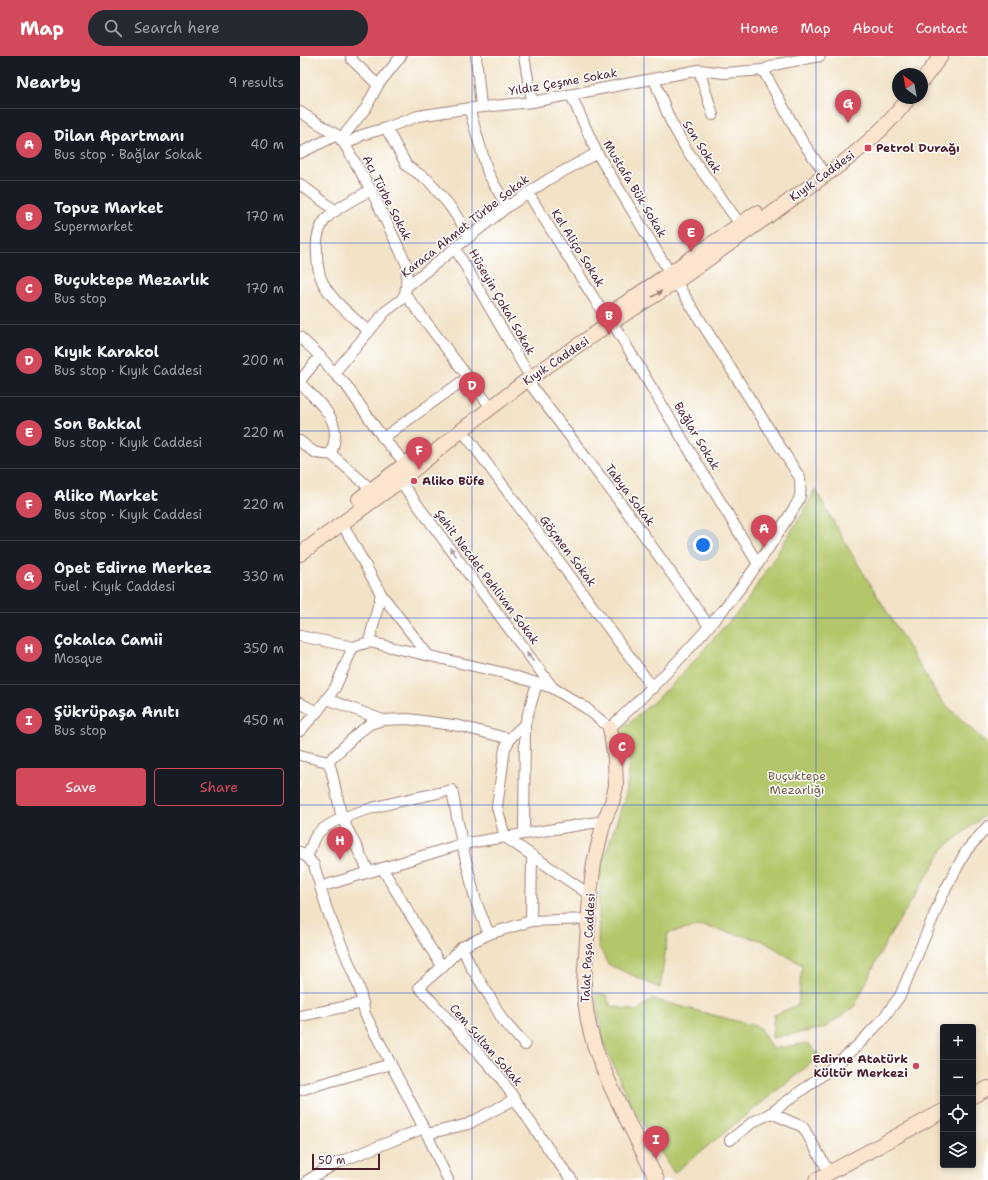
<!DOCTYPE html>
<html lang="en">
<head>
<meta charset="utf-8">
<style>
	:root { --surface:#171b24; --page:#242831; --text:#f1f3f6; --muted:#9ea1a6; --line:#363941; --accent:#d1495b }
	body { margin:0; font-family:"Shantell Sans",sans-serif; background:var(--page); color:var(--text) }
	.controls { position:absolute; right:12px; bottom:12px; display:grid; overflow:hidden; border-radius:4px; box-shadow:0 2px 6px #0003 }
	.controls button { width:36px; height:36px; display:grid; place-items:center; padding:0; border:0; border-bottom:1px solid var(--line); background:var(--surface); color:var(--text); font:20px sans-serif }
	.compass { position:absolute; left:592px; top:12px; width:36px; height:36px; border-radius:50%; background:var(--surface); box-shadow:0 2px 6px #0003; rotate:328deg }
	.scale { position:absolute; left:12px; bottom:10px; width:68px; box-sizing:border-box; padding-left:4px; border:2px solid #4a1f2b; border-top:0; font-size:11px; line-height:14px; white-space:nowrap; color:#4a1f2b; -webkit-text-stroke:3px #fff; paint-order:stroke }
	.you { position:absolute; left:403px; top:489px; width:14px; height:14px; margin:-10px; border:3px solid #fff; border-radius:50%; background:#1a73e8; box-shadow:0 0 0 6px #1a73e833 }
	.badge { display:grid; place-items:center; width:26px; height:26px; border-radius:50%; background:var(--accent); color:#fff; font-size:13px; font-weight:700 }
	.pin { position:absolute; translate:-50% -33px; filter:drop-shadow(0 1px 2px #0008) }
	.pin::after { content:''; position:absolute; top:21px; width:14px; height:12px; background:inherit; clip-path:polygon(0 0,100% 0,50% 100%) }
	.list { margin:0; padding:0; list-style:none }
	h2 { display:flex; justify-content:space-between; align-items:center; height:52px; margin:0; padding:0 16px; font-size:17px }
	h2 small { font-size:13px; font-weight:400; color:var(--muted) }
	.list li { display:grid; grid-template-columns:26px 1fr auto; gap:12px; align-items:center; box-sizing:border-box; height:72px; padding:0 16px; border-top:1px solid var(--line) }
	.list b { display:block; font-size:15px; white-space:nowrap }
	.list p { margin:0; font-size:13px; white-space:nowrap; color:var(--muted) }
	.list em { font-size:13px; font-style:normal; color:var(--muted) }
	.actions { display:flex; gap:8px; padding:12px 16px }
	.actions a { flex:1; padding:9px 0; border:1px solid var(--accent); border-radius:4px; text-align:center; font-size:14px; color:var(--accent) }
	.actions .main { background:var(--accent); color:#fff }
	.icon { flex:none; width:22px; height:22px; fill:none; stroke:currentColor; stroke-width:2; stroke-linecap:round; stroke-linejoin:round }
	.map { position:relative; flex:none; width:688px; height:1124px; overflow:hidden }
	header { display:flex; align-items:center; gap:24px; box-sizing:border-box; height:56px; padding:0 20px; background:var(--accent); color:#fff }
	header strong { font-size:19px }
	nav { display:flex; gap:22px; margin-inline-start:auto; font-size:14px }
	.search { width:280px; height:36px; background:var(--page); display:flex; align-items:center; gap:10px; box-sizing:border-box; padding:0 14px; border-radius:22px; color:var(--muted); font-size:15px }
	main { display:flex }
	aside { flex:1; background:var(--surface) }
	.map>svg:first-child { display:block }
	.green { fill:#b3c76b; stroke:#7e734b }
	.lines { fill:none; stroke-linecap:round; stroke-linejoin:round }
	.minor-casing { stroke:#9e8078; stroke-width:12 }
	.secondary-casing { stroke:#9e8078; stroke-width:16 }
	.minor { stroke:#fff; stroke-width:10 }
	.secondary { stroke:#fbe5cf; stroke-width:14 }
	.oneway { fill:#a2827d }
	.oneway2 { fill:#ae9aa0 }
	.grid { fill:none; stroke:#1d4ed8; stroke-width:1; stroke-opacity:0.55 }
	.poi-dot { fill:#d1495b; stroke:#fff; stroke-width:1.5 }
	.labels { text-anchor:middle; stroke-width:3; stroke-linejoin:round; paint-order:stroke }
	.street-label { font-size:12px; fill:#4a1f2b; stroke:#fff }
	.poi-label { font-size:12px; font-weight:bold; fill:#4a1f2b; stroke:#fff; text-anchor:start }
	.park-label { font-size:12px; fill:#6f5a41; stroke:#fff }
</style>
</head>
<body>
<header>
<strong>Map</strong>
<div class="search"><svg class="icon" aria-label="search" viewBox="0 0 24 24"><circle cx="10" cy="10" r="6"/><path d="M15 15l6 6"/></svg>Search here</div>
<nav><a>Home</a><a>Map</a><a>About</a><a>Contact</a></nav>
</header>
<main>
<aside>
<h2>Nearby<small>9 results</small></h2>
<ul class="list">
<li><span class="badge">A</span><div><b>Dilan Apartmanı</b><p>Bus stop · Bağlar Sokak</p></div><em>40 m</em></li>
<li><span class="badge">B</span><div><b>Topuz Market</b><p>Supermarket</p></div><em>170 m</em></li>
<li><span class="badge">C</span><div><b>Buçuktepe Mezarlık</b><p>Bus stop</p></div><em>170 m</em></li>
<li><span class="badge">D</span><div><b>Kıyık Karakol</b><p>Bus stop · Kıyık Caddesi</p></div><em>200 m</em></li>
<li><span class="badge">E</span><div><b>Son Bakkal</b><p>Bus stop · Kıyık Caddesi</p></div><em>220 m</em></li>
<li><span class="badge">F</span><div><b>Aliko Market</b><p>Bus stop · Kıyık Caddesi</p></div><em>220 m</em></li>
<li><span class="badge">G</span><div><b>Opet Edirne Merkez</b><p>Fuel · Kıyık Caddesi</p></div><em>330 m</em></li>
<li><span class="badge">H</span><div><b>Çokalca Camii</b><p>Mosque</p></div><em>350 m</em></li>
<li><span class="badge">I</span><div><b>Şükrüpaşa Anıtı</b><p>Bus stop</p></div><em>450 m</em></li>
</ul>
<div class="actions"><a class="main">Save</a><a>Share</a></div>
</aside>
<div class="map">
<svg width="688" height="1124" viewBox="0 0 688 1124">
	<rect width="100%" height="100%" fill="#fff"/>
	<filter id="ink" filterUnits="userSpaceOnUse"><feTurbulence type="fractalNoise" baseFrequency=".025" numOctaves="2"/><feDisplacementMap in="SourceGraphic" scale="8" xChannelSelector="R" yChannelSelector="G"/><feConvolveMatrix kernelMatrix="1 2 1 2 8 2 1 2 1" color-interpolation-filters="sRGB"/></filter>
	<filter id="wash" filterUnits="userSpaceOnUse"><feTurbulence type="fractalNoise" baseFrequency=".012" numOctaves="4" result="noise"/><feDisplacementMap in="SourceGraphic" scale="16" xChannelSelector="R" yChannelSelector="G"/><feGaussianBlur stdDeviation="0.9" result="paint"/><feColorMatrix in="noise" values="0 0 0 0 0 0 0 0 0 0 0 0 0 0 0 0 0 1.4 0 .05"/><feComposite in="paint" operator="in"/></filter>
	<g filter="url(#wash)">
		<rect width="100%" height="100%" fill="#f2e2c6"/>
		<g class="green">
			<polygon points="515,433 547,490 640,643 688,689 688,757 645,791 587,884 554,951 524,972 472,982 474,959 498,949 502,909 461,884 402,870 368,877 360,932 308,908 298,889 300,814 326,738 330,704 319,676 369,632 445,548 507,450"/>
			<polygon points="295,937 306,939 311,950 337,955 352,943 459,971 472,993 508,987 520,1000 374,1117 332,1051 303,986"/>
		</g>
	</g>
	<g filter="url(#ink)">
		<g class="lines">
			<g class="minor-casing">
				<g id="minor">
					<polyline points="51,0 52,4 78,29"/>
					<polyline points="176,0 181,51"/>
					<polyline points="224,0 232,46"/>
					<polyline points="399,14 413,59"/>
					<polyline points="463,14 502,85 521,112"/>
					<polyline points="354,23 370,64 386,93 440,168"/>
					<polyline points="271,39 297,97 370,217"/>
					<polyline points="169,52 188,117 207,151"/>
					<polyline points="0,56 37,79 45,89 62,79 86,72 118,60 164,53 232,46 399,14 424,17 463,14 478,8 520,0"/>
					<polyline points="86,72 107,110 128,124 149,149 170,180"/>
					<polyline points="41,83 66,52 78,29 101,0"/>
					<polyline points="0,97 37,79"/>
					<polyline points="0,128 36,155"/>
					<polyline points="228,137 305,260"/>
					<polyline points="155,192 226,314"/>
					<polyline points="106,231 207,151 249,123 297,97"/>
					<polyline points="105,238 186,345"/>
					<polyline points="312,266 458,508"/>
					<path d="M69 276C53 261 33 246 23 227 18 217 17 207 17 197 16 186 18 173 25 164 33 153 58 141 71 134"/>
					<polyline points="0,281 20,300 34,317 46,329 83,382 106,408"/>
					<polyline points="34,317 86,255 101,244 105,238 106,231 107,209 71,134 45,89"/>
					<polyline points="227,324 328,457 409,570"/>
					<polyline points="0,325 20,300"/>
					<path d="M0 327C13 341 34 357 35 377 35 384 33 392 31 398L72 434"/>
					<polyline points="162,374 353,632"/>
					<polyline points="83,382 168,321"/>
					<path d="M0 385C12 395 14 399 31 398"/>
					<polyline points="100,425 253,632"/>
					<polyline points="42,467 81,538 128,599"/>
					<path d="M0 580 53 591 69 586 204 617 253 632 286 652 310 672C375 611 438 545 483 469 488 461 498 448 500 440 501 434 500 427 500 422L376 226"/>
					<polyline points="69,586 81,538"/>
					<polyline points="237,627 225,668 212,680 205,692 197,751 205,781 290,839"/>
					<polyline points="27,643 83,664"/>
					<polyline points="0,647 17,656"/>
					<polyline points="0,675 17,656 35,632 53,591"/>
					<polyline points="0,699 28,706 31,713 42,762 69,816"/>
					<polyline points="28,706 57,678 70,668 83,664 108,663 160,670 210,683"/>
					<polyline points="224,778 225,668"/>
					<polyline points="0,796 7,801 14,809 27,854 59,931 65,958 127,1078 148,1124"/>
					<path d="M7 801C10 795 12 786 15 781 31 755 122 741 152 734L162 788 176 846 189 878"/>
					<polyline points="82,812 142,911"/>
					<polyline points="20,831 162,788 304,765"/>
					<polyline points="231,865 232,800"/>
					<polyline points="162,891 171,911 190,941 202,963 225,989"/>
					<polyline points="0,960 63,947"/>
					<polyline points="0,1034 91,1008"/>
					<polyline points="471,1057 503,1071 529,1116"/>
					<polyline points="127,1078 168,1068 215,1043"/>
					<polyline points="430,1084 453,1066 471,1057 528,1015 557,990 582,964 600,940 643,838 666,795 688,770"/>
					<polyline points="8,1124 37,1107 124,1072"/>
					<polyline points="272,1124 254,1101 200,1021 119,931 142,911 162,891 189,878 231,865 288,863"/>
				</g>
			</g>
			<g class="secondary-casing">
				<g id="secondary">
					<polyline points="622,25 641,0"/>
					<polyline points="318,252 370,217 456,157"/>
					<polyline points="59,443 121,396"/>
					<path d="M0 498 100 425 162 374 227 324 312 266 376 226 541 108C566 89 590 67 609 42"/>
					<path d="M310 672 315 703 316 730 312 746 304 765 294 807 290 839 284 928C285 978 303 1015 324 1058 335 1080 346 1102 357 1124"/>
					<polyline points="673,1040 688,1032"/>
					<polyline points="516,1124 643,1055"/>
				</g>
			</g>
			<use href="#minor" class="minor"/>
			<use href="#secondary" class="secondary"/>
		</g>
		<defs><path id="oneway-solid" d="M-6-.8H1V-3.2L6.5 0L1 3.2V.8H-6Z"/></defs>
		<use class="oneway" href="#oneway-solid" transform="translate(357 238) rotate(-32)"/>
		<g class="oneway2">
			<use href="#oneway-solid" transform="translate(153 496) rotate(-127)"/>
			<use href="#oneway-solid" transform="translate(230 601) rotate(-127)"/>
		</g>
	</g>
	<path class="grid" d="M172 0V1124M344 0V1124M516 0V1124M0 187H688M0 375H688M0 562H688M0 749H688M0 937H688"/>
	<g class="poi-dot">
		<rect x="564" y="88" width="8" height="8" rx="2"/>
		<circle cx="114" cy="425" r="4"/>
		<circle cx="616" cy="1010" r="4"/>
	</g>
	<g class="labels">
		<g class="street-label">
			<text transform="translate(263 26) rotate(-10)" y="4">Yıldız Çeşme Sokak</text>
			<text transform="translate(402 91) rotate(57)" y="4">Son Sokak</text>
			<text transform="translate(522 120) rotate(-36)" y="4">Kıyık Caddesi</text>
			<text transform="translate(335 133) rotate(59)" y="4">Mustafa Bük Sokak</text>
			<text transform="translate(87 142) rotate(63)" y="4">Acı Türbe Sokak</text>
			<text transform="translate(165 170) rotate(-38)" y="4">Karaca Ahmet Türbe Sokak</text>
			<text transform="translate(278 192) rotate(58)" y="4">Kel Aliço Sokak</text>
			<text transform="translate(202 246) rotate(60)" y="4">Hüseyin Çokal Sokak</text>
			<text transform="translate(256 305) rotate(-34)" y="4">Kıyık Caddesi</text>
			<text transform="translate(397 380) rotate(59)" y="4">Bağlar Sokak</text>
			<text transform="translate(330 439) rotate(53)" y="4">Tabya Sokak</text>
			<text transform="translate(268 495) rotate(53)" y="4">Göçmen Sokak</text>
			<text transform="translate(187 521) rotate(53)" y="4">Şehit Necdet Pehlivan Sokak</text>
			<text transform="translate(288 892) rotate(-87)" y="4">Talat Paşa Caddesi</text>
			<text transform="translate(186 989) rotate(49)" y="4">Cem Sultan Sokak</text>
		</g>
		<g class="poi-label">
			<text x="576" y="96">Petrol Durağı</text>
			<text x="122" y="429">Aliko Büfe</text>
			<text x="608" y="1007" text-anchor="end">Edirne Atatürk<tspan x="608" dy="14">Kültür Merkezi</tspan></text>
		</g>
		<g class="park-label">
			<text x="497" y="724">Buçuktepe<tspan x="497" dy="14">Mezarlığı</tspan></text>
		</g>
	</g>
</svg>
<div class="controls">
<button>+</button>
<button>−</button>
<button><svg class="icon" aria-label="locate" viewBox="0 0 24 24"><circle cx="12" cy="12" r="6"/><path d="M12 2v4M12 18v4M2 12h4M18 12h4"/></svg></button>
<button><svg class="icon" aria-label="layers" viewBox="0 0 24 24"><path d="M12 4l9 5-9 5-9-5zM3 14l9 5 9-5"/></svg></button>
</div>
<svg class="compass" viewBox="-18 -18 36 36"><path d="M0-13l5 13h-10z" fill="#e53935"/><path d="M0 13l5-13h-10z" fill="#9ea1a6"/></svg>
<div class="scale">50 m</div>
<div class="you"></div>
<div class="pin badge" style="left:464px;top:492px">A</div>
<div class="pin badge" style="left:309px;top:279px">B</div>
<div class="pin badge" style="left:322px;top:710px">C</div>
<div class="pin badge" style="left:172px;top:349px">D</div>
<div class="pin badge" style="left:391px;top:196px">E</div>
<div class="pin badge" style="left:119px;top:414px">F</div>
<div class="pin badge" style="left:548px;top:67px">G</div>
<div class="pin badge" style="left:40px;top:804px">H</div>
<div class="pin badge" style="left:356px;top:1103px">I</div>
</div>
</main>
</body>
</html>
